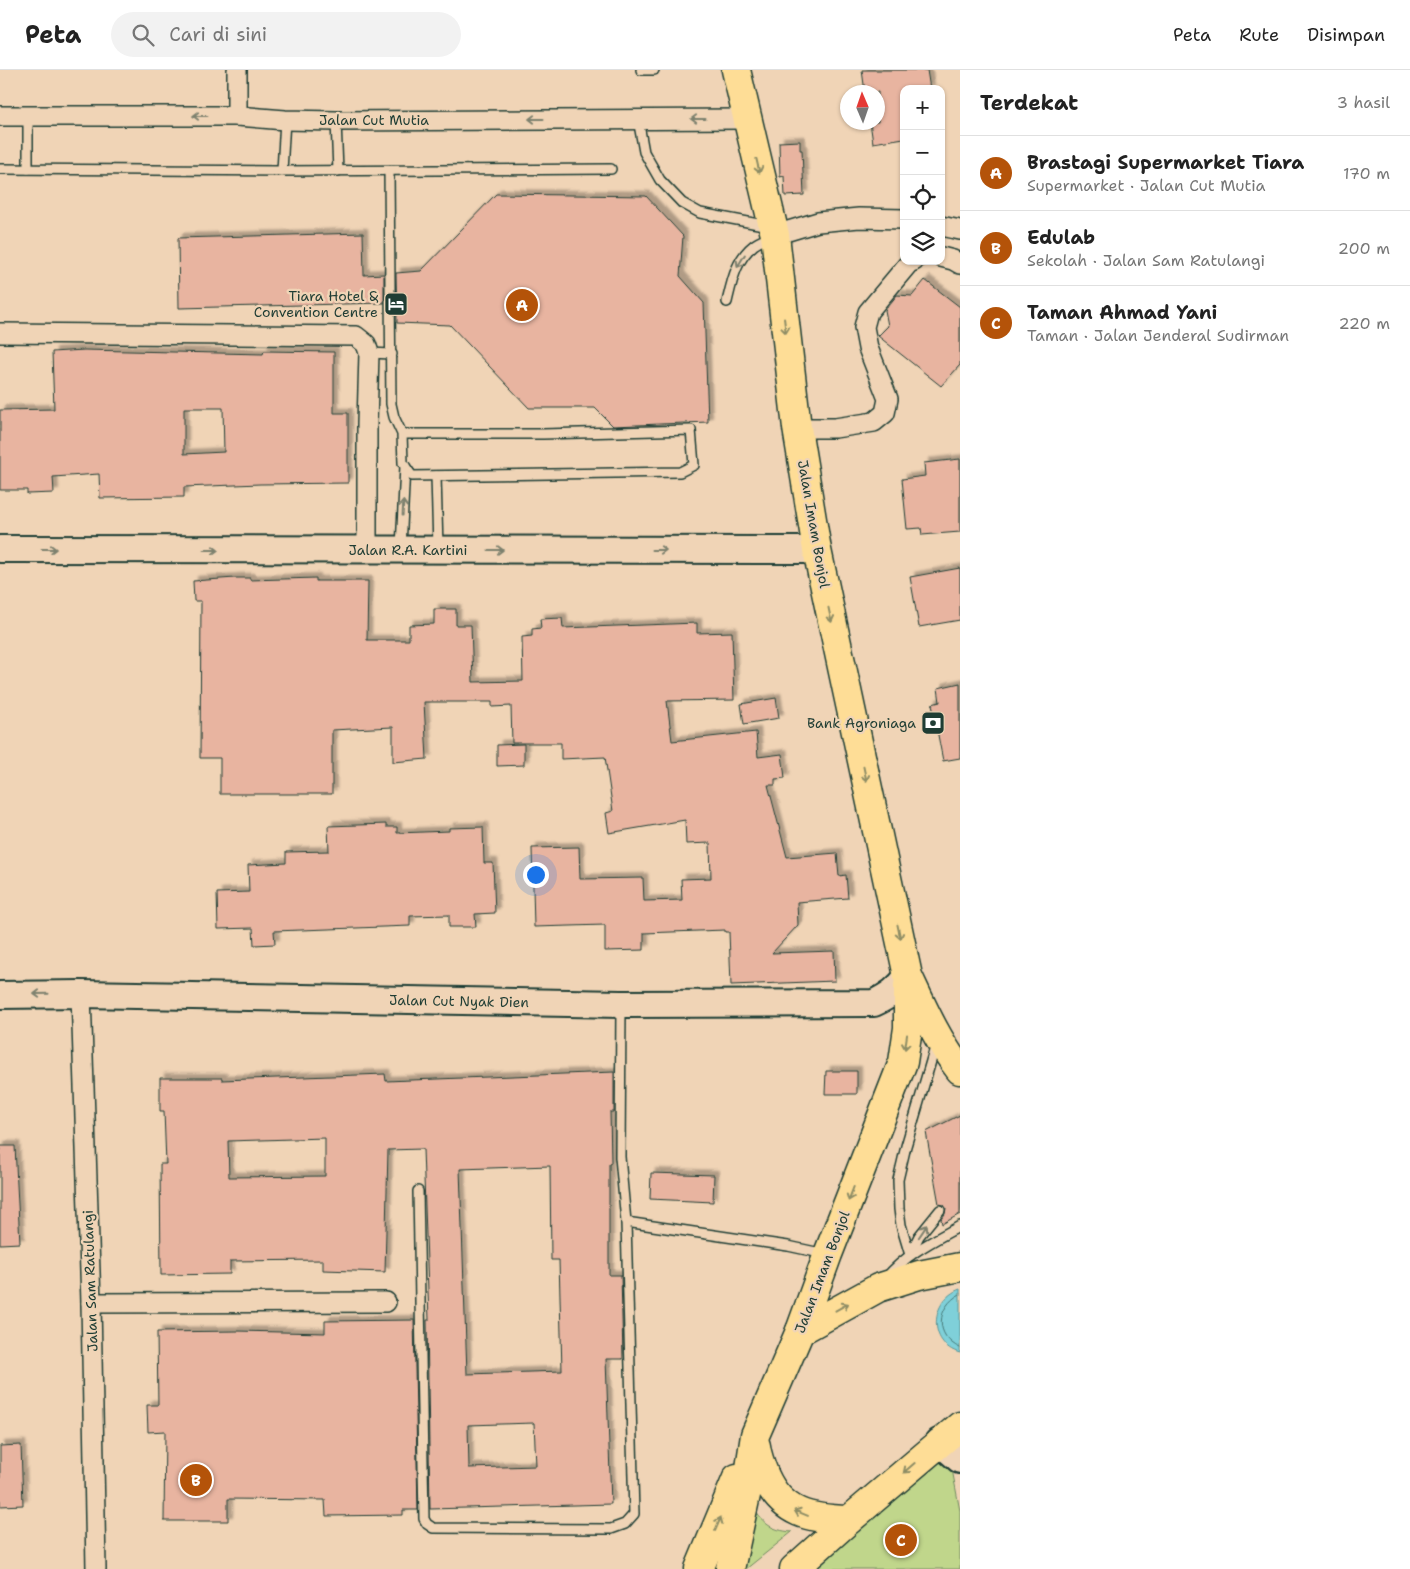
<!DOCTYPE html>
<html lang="id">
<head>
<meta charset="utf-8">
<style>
	:root { --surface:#fff; --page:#f2f2f2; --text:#222; --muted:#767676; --line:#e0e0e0; --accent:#b45309 }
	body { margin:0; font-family:"Shantell Sans",sans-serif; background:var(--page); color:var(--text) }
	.controls { position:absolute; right:15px; top:15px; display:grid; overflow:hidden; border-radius:10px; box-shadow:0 1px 4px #0004 }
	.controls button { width:45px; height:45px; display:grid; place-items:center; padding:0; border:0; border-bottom:1px solid var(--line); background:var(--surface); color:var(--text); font:25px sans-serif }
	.compass { position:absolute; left:840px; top:15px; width:45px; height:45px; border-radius:50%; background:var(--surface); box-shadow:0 1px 4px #0004; rotate:358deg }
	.you { position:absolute; left:535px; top:804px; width:18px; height:18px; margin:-12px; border:4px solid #fff; border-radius:50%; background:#1a73e8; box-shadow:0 0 0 8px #1a73e833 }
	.badge { display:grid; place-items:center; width:32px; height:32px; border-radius:50%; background:var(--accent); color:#fff; font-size:16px; font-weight:700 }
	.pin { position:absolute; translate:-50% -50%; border:2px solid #fff; box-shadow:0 1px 5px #0006 }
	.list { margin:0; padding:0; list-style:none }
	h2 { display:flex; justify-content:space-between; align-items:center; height:65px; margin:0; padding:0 20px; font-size:21px }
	h2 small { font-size:16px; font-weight:400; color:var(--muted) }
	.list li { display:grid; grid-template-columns:32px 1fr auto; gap:15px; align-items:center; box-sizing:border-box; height:75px; padding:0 20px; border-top:1px solid var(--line) }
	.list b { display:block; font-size:19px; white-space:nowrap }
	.list p { margin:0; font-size:16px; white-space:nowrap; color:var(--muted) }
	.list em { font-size:16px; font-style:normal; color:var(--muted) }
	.icon { flex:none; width:28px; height:28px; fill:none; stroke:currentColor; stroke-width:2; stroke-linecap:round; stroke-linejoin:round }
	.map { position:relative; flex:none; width:960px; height:1499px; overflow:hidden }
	header { display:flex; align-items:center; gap:30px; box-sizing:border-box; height:70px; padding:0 25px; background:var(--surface); border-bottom:1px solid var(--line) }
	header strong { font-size:24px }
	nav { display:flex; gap:28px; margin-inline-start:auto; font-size:18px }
	.search { width:350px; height:45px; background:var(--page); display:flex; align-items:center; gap:12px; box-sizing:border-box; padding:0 18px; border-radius:28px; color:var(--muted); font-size:19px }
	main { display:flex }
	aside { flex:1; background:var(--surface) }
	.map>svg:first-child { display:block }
	.green { fill:#c0d68b; stroke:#708a60 }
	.water { fill:#7fd0d9; stroke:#599597 }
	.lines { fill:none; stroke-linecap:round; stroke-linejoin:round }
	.shore { stroke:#457876; stroke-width:1 }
	.building { fill:#e8b4a0; stroke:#1f3d34; fill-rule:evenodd; filter:url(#shadow) }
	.lane-casing { stroke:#1f3d34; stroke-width:12 }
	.street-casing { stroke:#1f3d34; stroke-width:22 }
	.secondary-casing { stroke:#1f3d34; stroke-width:30 }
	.primary-casing { stroke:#1f3d34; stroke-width:31 }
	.lane { stroke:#f0d4b6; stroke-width:9 }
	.street { stroke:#f0d4b6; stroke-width:19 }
	.secondary { stroke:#f0d4b6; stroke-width:26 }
	.primary { stroke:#fedd96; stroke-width:28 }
	.oneway { stroke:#7d816e }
	.oneway2 { stroke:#8e8d65 }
	.labels { text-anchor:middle; stroke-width:4.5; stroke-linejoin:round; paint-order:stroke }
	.street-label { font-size:14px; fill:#1f3d34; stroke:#f0d4b6 }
	.poi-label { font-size:14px; fill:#1f3d34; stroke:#f0d4b6; text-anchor:end }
</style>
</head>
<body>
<header>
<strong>Peta</strong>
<div class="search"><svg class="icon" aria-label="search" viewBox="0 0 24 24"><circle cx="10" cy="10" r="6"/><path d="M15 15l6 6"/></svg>Cari di sini</div>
<nav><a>Peta</a><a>Rute</a><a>Disimpan</a></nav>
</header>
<main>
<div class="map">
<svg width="960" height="1499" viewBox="0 0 960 1499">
	<defs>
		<filter id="shadow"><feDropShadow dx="4.5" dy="-4.5" stdDeviation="1" flood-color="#0004"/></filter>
	</defs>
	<rect width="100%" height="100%" fill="#f0d4b6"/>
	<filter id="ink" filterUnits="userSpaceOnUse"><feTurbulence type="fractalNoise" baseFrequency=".02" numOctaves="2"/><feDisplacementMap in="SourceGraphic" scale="10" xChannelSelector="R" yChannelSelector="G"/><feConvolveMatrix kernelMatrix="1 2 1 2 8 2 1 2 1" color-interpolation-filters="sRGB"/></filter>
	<g filter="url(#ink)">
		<g class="green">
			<polygon points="934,1391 945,1391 951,1394 960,1441 960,1499 807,1499"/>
			<path d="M753 1438C765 1455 771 1460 792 1462L746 1499H742Z"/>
		</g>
		<path class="water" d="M960 1219V1283C927 1274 930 1230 960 1219Z"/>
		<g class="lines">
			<path class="shore" d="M960 1224C936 1237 934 1266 960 1278"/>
		</g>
		<g class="building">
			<polygon points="862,0 927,0 930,19 904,19 904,68 873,73 870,52 878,52 878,22 865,22"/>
			<polygon points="800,71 800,80 802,80 804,125 785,126 784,106 780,107 779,72"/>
			<polygon points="496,124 646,126 683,166 680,206 704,233 708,352 613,356 595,338 529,338 450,255 397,253 396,203 421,201"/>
			<polygon points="363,163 364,205 384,204 384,233 179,238 178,168"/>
			<polygon points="925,210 960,237 960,295 941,316 878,266 888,256 885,240 897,225 912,226"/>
			<path d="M84 280 263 284 264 281 334 282V343H348V413L260 414 184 417V427L100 428 99 404 53 407 54 423 27 424V420H0V340L54 339 52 282ZM184 338H223L224 382 184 384Z"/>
			<polygon points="960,389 960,462 922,465 921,458 907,459 902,409 925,406 924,393"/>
			<polygon points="960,498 960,550 919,557 910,507"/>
			<polygon points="235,508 250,508 250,510 316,508 316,511 368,511 367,570 409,570 409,555 434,554 434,539 456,539 456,555 471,555 473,612 523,611 522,567 532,566 532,559 541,558 540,549 562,548 563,558 697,553 697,563 732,562 734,630 667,631 672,671 756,662 758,687 782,684 785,708 775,709 775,715 768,715 787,787 837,783 839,806 846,805 848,828 797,832 798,855 772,883 834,881 835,911 731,915 729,862 725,862 725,860 644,863 644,880 605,881 605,855 534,857 532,778 579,777 580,809 643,808 644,831 682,830 681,809 711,808 710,773 686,774 685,750 609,763 606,743 613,741 605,687 561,689 561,673 512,673 511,636 492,637 492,632 424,632 427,689 393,692 393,657 332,660 332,724 220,724 220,688 200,688 201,531 194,531 193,511"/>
			<polygon points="960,613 960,688 943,691 932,634 940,632 938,618"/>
			<polygon points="776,628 779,648 744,654 741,634"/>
			<polygon points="524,674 524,695 497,696 497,675"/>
			<polygon points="386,754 386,757 397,757 397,763 449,761 449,758 483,757 484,793 493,793 495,843 475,844 476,857 449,857 449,845 410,846 410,856 274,861 275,874 254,875 253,858 218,859 217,823 249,822 248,795 286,793 286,782 329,781 328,756"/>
			<polygon points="826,1001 857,1001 857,1024 825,1024"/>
			<path d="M614 1002V1042H610L611 1093 609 1094V1205H621L623 1289H606L611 1434 430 1439 427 1250H429L423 1079 388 1080 385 1202 323 1200V1190L230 1191V1204L161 1205 160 1094H166L164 1041H160V1008H222V1010L385 1004 386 1011ZM325 1068V1106L229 1107 228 1071ZM550 1096 551 1190H559L562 1301 467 1304 460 1099ZM534 1353 536 1396 469 1398 468 1355Z"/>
			<polygon points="960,1045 960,1144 942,1154 941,1149 945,1144 946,1138 944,1135 939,1134 926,1062"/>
			<polygon points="0,1076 15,1076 20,1173 0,1174"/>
			<polygon points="651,1103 714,1105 713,1132 650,1129"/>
			<polygon points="414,1250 418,1440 403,1440 403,1445 326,1446 325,1430 228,1429 228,1451 164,1451 165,1361 148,1362 147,1335 158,1335 157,1262 237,1261 325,1263 325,1251"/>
			<polygon points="21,1375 23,1435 0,1436 0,1376"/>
		</g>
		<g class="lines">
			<g class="lane-casing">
				<g id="lane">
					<polyline points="641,0 654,0"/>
					<polyline points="28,46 28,99"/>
					<polyline points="638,49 644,82 660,110 682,133 700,143 769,156"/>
					<polyline points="336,51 338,101"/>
					<polyline points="0,99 282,101 611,99"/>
					<polyline points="282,101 285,50"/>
					<polyline points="389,101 391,334 394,347 402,364 403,393 412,406 680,402 694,395 691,360 543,364 402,364"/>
					<path d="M727 232C732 211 736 189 754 175 759 171 766 169 772 166"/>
					<polyline points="369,283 392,284"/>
					<polyline points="436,406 438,478"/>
					<polyline points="401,478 405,396"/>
					<polyline points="621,936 620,1087 626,1152 788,1176 825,1184"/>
					<polyline points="418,1121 424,1449 427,1454 433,1458 611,1459 625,1454 634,1444 626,1152"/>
					<polyline points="910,1184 919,1166 940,1140"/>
					<polyline points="910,1185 901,1155 899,1139 898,1110 906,1076 936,974"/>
					<path d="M886 1208C906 1184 933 1171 960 1156"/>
				</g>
			</g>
			<g class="street-casing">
				<g id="street">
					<polyline points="237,0 237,46"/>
					<polyline points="0,46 237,46 285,50 336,51 747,49"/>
					<polyline points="941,156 960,160"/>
					<polyline points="775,165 818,152 859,148 904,149"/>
					<polyline points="941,187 953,190 960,194"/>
					<polyline points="0,263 356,266 366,274 369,283 367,354 367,480"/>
					<polyline points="797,358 835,358 874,352 885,343 888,329 868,278 864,257 868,242 909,193 914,191"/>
					<polyline points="81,924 91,1233 96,1499"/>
					<polyline points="91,1233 386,1232"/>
				</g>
			</g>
			<g class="secondary-casing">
				<g id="secondary">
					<polyline points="0,479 817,480"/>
					<path d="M0 925 81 924 621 934 874 933C889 926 898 919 908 906"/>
					<polyline points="939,1372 960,1390"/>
				</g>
			</g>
			<g class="primary-casing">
				<g id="primary">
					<path d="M736 0 775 165 797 358 817 480 908 906C923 938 938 972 960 1000"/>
					<polyline points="800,1261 878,1218 919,1205 960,1197"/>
					<path d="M756 1376C757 1386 761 1396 765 1406 782 1444 810 1449 849 1450"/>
					<polyline points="699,1499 737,1408"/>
					<polyline points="730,1499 746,1425 755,1365 800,1261 828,1184 903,992 908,958 908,915"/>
					<polyline points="794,1499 849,1450 960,1356"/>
				</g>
			</g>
			<use href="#lane" class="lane"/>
			<use href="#street" class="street"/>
			<use href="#secondary" class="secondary"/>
			<use href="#primary" class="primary"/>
		</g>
		<defs><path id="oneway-shaft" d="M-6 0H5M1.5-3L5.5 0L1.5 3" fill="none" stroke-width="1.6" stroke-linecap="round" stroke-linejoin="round" transform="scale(1.25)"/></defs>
		<g class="oneway">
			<use href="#oneway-shaft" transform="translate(200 46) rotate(180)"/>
			<use href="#oneway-shaft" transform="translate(536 49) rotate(180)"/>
			<use href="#oneway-shaft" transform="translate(698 49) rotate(-180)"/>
			<use href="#oneway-shaft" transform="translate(741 191) rotate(121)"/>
			<use href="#oneway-shaft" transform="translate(403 438) rotate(-87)"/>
			<use href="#oneway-shaft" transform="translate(49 479)"/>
			<use href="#oneway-shaft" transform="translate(211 480)"/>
			<use href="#oneway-shaft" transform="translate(496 480)"/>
			<use href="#oneway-shaft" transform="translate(659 480)"/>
			<use href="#oneway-shaft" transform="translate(41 924) rotate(179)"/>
			<use href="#oneway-shaft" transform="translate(923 1161) rotate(-56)"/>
		</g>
		<g class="oneway2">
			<use href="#oneway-shaft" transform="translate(758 96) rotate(77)"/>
			<use href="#oneway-shaft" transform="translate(785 256) rotate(83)"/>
			<use href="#oneway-shaft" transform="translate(830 545) rotate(78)"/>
			<use href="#oneway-shaft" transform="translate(865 704) rotate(78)"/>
			<use href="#oneway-shaft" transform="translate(899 862) rotate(78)"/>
			<use href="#oneway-shaft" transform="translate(906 972) rotate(98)"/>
			<use href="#oneway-shaft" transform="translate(851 1124) rotate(111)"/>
			<use href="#oneway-shaft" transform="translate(842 1237) rotate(-29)"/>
			<use href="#oneway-shaft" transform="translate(909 1398) rotate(139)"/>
			<use href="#oneway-shaft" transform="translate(801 1443) rotate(-158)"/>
			<use href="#oneway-shaft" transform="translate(718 1454) rotate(-67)"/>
		</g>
	</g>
	<defs>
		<g id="hotel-square" transform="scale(1.25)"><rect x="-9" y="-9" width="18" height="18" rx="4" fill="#1f3d34" stroke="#f0d4b6"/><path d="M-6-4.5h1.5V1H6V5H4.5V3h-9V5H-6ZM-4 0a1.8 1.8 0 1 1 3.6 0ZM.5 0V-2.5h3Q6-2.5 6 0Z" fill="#fff"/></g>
		<g id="bank-square" transform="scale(1.25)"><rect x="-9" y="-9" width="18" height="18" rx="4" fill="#1f3d34" stroke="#f0d4b6"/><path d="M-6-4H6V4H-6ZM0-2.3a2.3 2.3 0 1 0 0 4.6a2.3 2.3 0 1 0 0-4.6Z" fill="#fff"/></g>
	</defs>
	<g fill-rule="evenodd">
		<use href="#hotel-square" x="396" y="234"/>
		<use href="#bank-square" x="933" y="653"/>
	</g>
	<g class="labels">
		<g class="street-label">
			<text x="374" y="55">Jalan Cut Mutia</text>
			<text transform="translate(814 454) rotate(80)" y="5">Jalan Imam Bonjol</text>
			<text x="408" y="485">Jalan R.A. Kartini</text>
			<text transform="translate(459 931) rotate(1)" y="5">Jalan Cut Nyak Dien</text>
			<text transform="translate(822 1202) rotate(-69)" y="5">Jalan Imam Bonjol</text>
			<text transform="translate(90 1211) rotate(-92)" y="5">Jalan Sam Ratulangi</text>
		</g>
		<g class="poi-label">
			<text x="378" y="231">Tiara Hotel &amp;<tspan x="378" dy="16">Convention Centre</tspan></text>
			<text x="916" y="658">Bank Agroniaga</text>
		</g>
	</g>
</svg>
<div class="controls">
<button>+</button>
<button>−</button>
<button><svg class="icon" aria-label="locate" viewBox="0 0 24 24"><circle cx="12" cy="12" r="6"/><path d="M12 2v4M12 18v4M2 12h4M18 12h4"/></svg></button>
<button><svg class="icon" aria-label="layers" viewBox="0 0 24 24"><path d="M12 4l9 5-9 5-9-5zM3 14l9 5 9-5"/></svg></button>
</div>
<svg class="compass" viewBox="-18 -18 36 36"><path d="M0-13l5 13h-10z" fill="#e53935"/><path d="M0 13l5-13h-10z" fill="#767676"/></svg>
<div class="you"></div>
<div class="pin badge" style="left:522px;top:235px">A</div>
<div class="pin badge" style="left:196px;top:1410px">B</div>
<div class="pin badge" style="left:901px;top:1470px">C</div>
</div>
<aside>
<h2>Terdekat<small>3 hasil</small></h2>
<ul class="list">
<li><span class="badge">A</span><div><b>Brastagi Supermarket Tiara</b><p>Supermarket · Jalan Cut Mutia</p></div><em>170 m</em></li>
<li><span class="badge">B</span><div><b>Edulab</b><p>Sekolah · Jalan Sam Ratulangi</p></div><em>200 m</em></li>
<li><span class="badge">C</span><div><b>Taman Ahmad Yani</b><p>Taman · Jalan Jenderal Sudirman</p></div><em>220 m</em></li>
</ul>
</aside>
</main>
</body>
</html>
